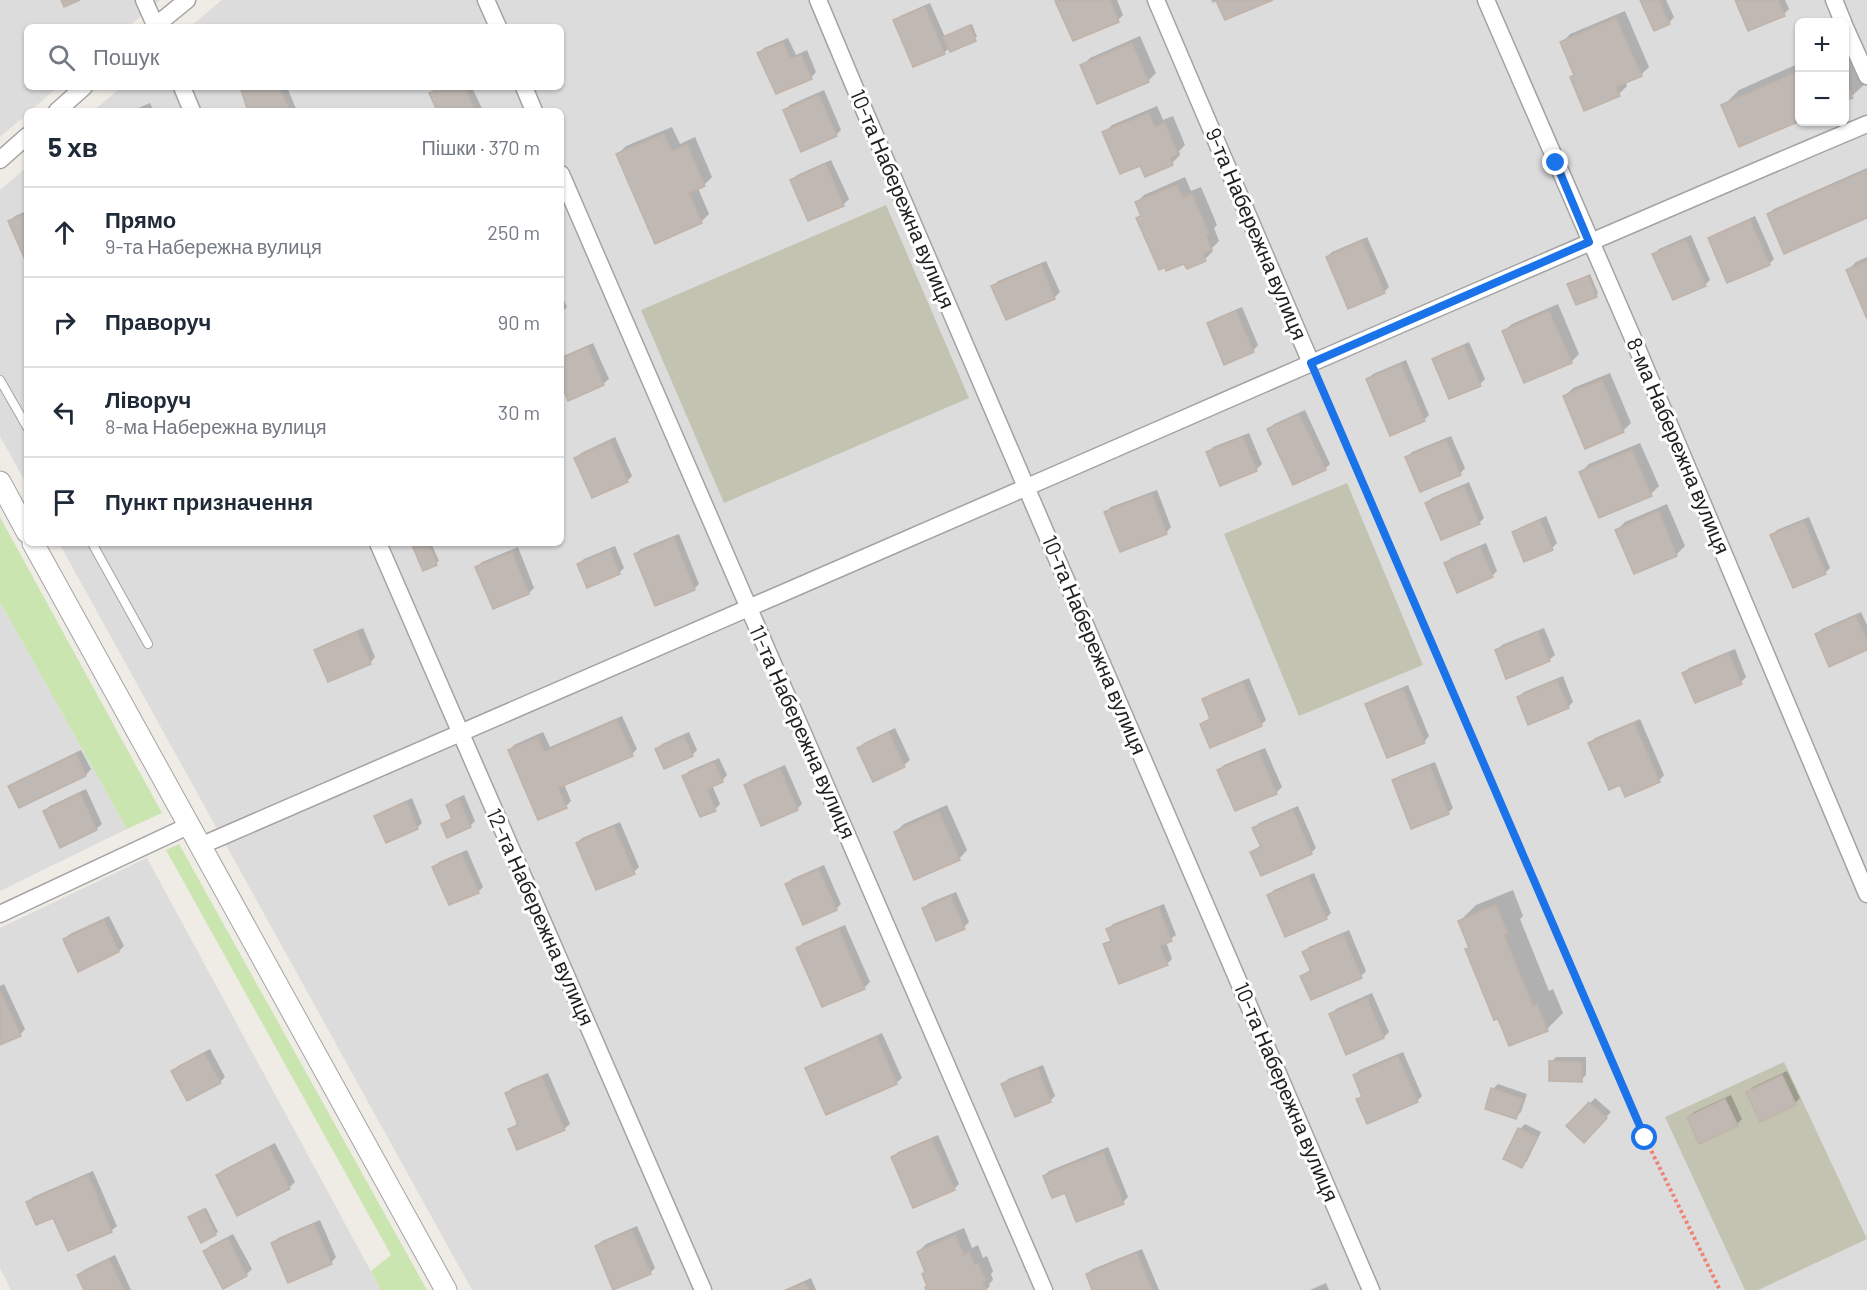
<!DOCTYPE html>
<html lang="uk">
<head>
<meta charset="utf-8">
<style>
	:root { --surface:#fff; --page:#f6f6f7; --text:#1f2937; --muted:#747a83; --line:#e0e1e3 }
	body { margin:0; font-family:Barlow,sans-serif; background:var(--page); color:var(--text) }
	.controls { position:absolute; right:18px; top:18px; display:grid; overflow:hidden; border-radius:9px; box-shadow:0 2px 4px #0004 }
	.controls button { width:54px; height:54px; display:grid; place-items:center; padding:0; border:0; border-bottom:2px solid var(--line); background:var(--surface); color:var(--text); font:30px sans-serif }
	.stop { position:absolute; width:18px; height:18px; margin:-14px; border:4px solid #1a73e8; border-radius:50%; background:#fff }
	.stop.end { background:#1a73e8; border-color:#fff; box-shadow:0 2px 6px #0008 }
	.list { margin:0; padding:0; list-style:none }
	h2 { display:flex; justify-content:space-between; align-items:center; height:78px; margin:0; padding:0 24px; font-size:26px }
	h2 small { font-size:20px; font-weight:400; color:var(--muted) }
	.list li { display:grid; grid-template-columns:39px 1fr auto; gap:18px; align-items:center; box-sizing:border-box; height:90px; padding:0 24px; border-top:2px solid var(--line) }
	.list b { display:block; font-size:22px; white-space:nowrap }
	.list p { margin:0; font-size:20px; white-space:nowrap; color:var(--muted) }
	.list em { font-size:20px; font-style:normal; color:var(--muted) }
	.icon { flex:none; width:33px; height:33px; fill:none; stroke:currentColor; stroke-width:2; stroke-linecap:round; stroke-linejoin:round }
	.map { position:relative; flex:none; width:1867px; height:1290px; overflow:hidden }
	.search { position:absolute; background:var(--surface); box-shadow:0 2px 4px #0004; left:24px; top:24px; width:540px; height:66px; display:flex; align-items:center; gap:15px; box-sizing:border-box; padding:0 21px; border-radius:9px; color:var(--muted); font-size:22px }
	.panel { position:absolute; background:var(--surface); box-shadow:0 2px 4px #0004; left:24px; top:108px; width:540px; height:438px; border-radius:9px }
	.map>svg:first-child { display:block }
	.residential { fill:#dddcdc; fill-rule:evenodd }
	.construction { fill:#c3c3b2 }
	.grass { fill:#cbe5b0 }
	.shadow { fill:#0003 }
	.building { fill:#bfb8b3; stroke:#c0b3a9; stroke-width:1.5 }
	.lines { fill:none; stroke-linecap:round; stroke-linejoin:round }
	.service-casing { stroke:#a3a3a3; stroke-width:10 }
	.minor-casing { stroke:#a3a3a3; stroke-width:19 }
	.tertiary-casing { stroke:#a3a3a3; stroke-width:23 }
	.path { stroke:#ef8277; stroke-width:4; stroke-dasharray:3 3; stroke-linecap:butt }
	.service { stroke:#fff; stroke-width:8 }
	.minor { stroke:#fff; stroke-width:16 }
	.tertiary { stroke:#fff; stroke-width:21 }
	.route { stroke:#1a73e8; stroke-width:8 }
	.labels { text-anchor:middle; stroke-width:6; stroke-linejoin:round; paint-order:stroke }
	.street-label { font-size:21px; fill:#1f1f1f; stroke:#fff }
</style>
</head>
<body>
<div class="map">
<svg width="1867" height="1290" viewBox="0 0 1867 1290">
	<rect width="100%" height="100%" fill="#efece6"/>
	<g class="residential">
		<polygon points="0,0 160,0 128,27 27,27 27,87 58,87 30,111 27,111 27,114 0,137"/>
		<path d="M222 0H1867V1290H472L59 543H561V111H93L121 87H561V27H190ZM1800 22H1844V122H1800Z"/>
		<polygon points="27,167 27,485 0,436 0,190"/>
		<polygon points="0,602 127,829 0,891"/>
		<polygon points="147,858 381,1290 11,1290 0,1268 0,928"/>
	</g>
	<g class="construction">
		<polygon points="886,205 969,398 724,503 641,310"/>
		<polygon points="1347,483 1423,665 1299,716 1224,534"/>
		<polygon points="1784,1062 1867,1239 1758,1290 1745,1290 1665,1117"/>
	</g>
	<g class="grass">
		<polygon points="0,517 162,813 127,829 0,602"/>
		<polygon points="179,844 427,1290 381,1290 371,1271 391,1255 166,850"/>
	</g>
	<g class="shadow">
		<polygon points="1058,0 1117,0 1123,15 1118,20 1074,39"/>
		<polygon points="1642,0 1666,0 1674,17 1669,23"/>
		<polygon points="1736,0 1785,0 1789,9 1784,14"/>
		<polygon points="930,3 945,37 972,24 977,37 950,47 944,53 914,65 895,21 900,16"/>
		<polygon points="1625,11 1649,67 1641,75 1625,81 1627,86 1619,94 1571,77 1575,74 1562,43 1570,34"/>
		<polygon points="1140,36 1156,73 1148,81 1082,66 1090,58"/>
		<polygon points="788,38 796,55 807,50 816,72 811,78 759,53 764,48"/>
		<polygon points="1844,44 1867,82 1852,96 1844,100"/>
		<polygon points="1800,63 1800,119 1723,106 1739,90"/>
		<polygon points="241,87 287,87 297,111 250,111"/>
		<polygon points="440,87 472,87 483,111 439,111 431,94"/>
		<polygon points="824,90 841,130 836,135 785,110 790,105"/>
		<polygon points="150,103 154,111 131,111"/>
		<polygon points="1157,106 1163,120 1173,116 1185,145 1179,151 1180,155 1172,163 1141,164 1104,133 1112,125"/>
		<polygon points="672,127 680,144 695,137 712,177 704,185 698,188 709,214 701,222 618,154 626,146"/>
		<polygon points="831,160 849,199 843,205 792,180 797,175"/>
		<polygon points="1867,168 1867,216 1768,214 1774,209"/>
		<polygon points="1185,177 1191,191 1201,187 1217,225 1214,228 1219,241 1212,248 1213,251 1205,259 1138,218 1142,215 1136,203 1144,195"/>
		<polygon points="27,211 27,260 10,221 15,216"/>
		<polygon points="1755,216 1774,259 1769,264 1709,239 1715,234"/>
		<polygon points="1691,235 1710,280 1705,285 1654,255 1659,249"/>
		<polygon points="1367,237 1389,287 1384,292 1327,257 1332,252"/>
		<polygon points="1867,257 1867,315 1848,270 1856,262"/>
		<polygon points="1046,261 1060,292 1055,297 1007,318 993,286 998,281"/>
		<polygon points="1590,274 1598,293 1596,296 1569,284"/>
		<polygon points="561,295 567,307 561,313"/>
		<polygon points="1558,304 1579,354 1571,362 1503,332 1512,324"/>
		<polygon points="1242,307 1258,345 1253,351 1208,324 1214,319"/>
		<polygon points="1469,342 1485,379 1480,384 1434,360 1439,355"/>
		<polygon points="593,343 609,379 603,384 561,381 561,357"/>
		<polygon points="1406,360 1429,415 1424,420 1368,379 1373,374"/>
		<polygon points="1610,373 1631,423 1623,431 1565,396 1573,388"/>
		<polygon points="1305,410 1330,464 1325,469 1269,429 1274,424"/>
		<polygon points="1249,433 1262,464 1257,469 1221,484 1208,453 1213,447"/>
		<polygon points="1451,436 1465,468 1460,474 1407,458 1412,452"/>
		<polygon points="615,437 632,476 627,481 576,458 581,453"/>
		<polygon points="1640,443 1659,486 1651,494 1581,472 1589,464"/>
		<polygon points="1469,482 1484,518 1479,523 1427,503 1432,498"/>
		<polygon points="1157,490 1171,527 1166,533 1106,512 1111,507"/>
		<polygon points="1667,504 1685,546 1677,554 1634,572 1617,530 1625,522"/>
		<polygon points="1546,516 1557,543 1552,548 1513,533 1519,528"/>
		<polygon points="1809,517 1830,568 1825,573 1772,535 1777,530"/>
		<polygon points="679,534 699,584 694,589 636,554 641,549"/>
		<polygon points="416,543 431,543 439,561 424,569"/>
		<polygon points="1486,543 1497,571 1492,576 1446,563 1451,558"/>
		<polygon points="615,546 624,568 619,573 578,564 584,559"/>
		<polygon points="518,547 534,588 529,593 477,567 482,562"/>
		<polygon points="1861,612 1867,625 1867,649 1816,634 1822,629"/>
		<polygon points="363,628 375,657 370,663 316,651 321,646"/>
		<polygon points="1544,628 1555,655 1549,660 1497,650 1502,645"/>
		<polygon points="1735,649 1746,677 1741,682 1684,673 1689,668"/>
		<polygon points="1563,676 1573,702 1568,707 1518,698 1524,692"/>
		<polygon points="1249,678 1266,720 1261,725 1202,724 1211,717 1204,700 1209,695"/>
		<polygon points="1408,685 1429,736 1424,742 1367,705 1372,700"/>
		<polygon points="622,716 637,749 632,754 564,784 571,801 566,806 509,750 514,745 543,732 550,747"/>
		<polygon points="1640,719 1664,775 1659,781 1621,783 1590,743 1595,738"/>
		<polygon points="895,728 910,760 904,765 874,780 859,748 864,743"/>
		<polygon points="689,732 697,750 692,755 657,749 662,744"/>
		<polygon points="1265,748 1282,787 1276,793 1219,770 1224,765"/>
		<polygon points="81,750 91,769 86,775 20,806 10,787 15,782"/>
		<polygon points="719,758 727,775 722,781 712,785 720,804 715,809 684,776 689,771"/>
		<polygon points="1435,762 1453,808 1448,813 1394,781 1399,776"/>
		<polygon points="785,765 802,804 797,809 745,785 751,780"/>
		<polygon points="86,789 102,824 96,829 44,811 50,806"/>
		<polygon points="464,795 475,821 470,826 442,824 453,817 447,805 453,800"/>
		<polygon points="412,798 422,823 417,828 376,817 381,812"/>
		<polygon points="947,805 967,850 959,859 895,832 904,824"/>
		<polygon points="1298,806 1316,848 1311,853 1252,852 1261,845 1254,828 1259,823"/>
		<polygon points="620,822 639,867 634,872 577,843 582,838"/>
		<polygon points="467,850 483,887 478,892 434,867 439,862"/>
		<polygon points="824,865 841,904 836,909 787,884 792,879"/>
		<polygon points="1314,873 1331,913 1326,918 1269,895 1274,890"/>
		<polygon points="1513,890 1523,916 1520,919 1549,991 1553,989 1563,1013 1547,1029 1499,1017 1467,950 1470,946 1460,921 1476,905"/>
		<polygon points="956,892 969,922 964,927 924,908 929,903"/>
		<polygon points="1164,904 1176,935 1166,942 1172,959 1167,964 1105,945 1112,939 1108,929 1113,924"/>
		<polygon points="109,916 124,946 119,951 79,970 64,939 70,934"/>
		<polygon points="845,925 870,982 865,987 822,1005 798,948 803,943"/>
		<polygon points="1349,930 1366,971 1361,976 1302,976 1311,969 1304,952 1309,947"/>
		<polygon points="4,984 25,1029 20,1035 0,1044 0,986"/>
		<polygon points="1372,993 1389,1032 1384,1037 1331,1014 1336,1009"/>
		<polygon points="882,1033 902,1078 896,1083 807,1069 812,1064"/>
		<polygon points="210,1049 225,1077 220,1082 173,1071 178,1066"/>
		<polygon points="1403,1052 1422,1096 1417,1101 1358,1100 1363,1095 1355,1075 1360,1070"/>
		<polygon points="1556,1057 1586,1057 1586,1075 1581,1080 1551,1062"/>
		<polygon points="1043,1065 1055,1096 1050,1101 1003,1084 1008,1079"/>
		<polygon points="1787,1071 1800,1098 1795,1103 1748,1092 1753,1087"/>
		<polygon points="548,1073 570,1124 564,1129 510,1129 519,1122 507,1093 512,1088"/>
		<polygon points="1498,1084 1527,1094 1521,1112 1515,1118 1493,1089"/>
		<polygon points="1731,1095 1742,1119 1737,1124 1688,1117 1694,1112"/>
		<polygon points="1595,1098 1611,1112 1584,1140 1569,1126"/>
		<polygon points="1525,1124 1541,1132 1527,1161 1522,1166 1520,1129"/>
		<polygon points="938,1135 959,1184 954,1189 892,1158 898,1152"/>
		<polygon points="275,1143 295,1182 290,1187 238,1214 218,1175 223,1170"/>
		<polygon points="1108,1147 1128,1197 1123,1202 1065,1191 1044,1176 1049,1171"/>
		<polygon points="93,1171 117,1226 111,1231 54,1216 28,1202 33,1197"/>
		<polygon points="206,1208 218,1232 215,1234 190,1217"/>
		<polygon points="320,1220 336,1257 331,1263 273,1244 278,1238"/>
		<polygon points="637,1226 655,1268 650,1273 596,1247 602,1241"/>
		<polygon points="964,1228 972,1248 978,1245 983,1258 987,1256 993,1271 991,1274 993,1280 989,1284 990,1286 986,1290 929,1290 923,1274 926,1271 918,1252 926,1244"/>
		<polygon points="233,1234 252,1269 246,1275 223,1287 205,1251 210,1246"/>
		<polygon points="1142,1249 1159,1290 1094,1290 1087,1274 1093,1269"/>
		<polygon points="115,1255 131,1290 86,1290 78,1275 84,1270"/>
		<polygon points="811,1278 816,1290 784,1290"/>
		<polygon points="1326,1283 1329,1290 1310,1290"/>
	</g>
	<g class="building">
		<polygon points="61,0 80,0 64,7"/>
		<polygon points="1110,0 1119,22 1073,41 1055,1"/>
		<polygon points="1212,0 1273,0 1225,20 1216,1 1213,2"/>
		<polygon points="1640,0 1659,0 1670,24 1654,31"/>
		<polygon points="1735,0 1778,0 1785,16 1748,31"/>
		<polygon points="925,7 945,54 913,67 893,20"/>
		<polygon points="1616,18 1642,76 1616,87 1620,96 1584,111 1570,77 1574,75 1560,42"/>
		<polygon points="970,25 976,41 950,52 943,37"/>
		<polygon points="783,42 790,59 801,55 812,79 776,94 757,53"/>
		<polygon points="1132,43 1149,82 1097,104 1080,65"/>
		<polygon points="1800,71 1800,121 1739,147 1721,105"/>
		<polygon points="1844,78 1853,98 1844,101"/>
		<polygon points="240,87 279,87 290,111 248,111"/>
		<polygon points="444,87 465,87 475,111 437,111 429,93"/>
		<polygon points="819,95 837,136 801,152 783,110"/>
		<polygon points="1149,113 1155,127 1165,123 1178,154 1170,158 1173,165 1145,177 1140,166 1120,174 1102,132"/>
		<polygon points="664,134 672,151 687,144 705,186 689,193 702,223 655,244 616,154"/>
		<polygon points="826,164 844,206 808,221 790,180"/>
		<polygon points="1867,170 1867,218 1784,254 1767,214"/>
		<polygon points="1177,185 1183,198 1192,194 1209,234 1206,235 1212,250 1203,253 1206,261 1187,269 1184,264 1166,271 1165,267 1159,270 1136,218 1141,216 1135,202"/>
		<polygon points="27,213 27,262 26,262 8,221"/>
		<polygon points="1750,220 1770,265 1727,283 1708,238"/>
		<polygon points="1686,240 1706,286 1673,300 1652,254"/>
		<polygon points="1362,241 1385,293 1348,309 1326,257"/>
		<polygon points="1867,261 1867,319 1846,270"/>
		<polygon points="1041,265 1055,299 1006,320 991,286"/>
		<polygon points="1588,276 1597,297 1576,305 1567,284"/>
		<polygon points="1236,311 1254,352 1224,365 1207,323"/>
		<polygon points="1549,311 1572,363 1524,383 1502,331"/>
		<polygon points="1464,346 1481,386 1449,399 1432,359"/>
		<polygon points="588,347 604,385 568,401 561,384 561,358"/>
		<polygon points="1401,364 1425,421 1390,436 1366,379"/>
		<polygon points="1602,380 1624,432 1585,449 1563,396"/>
		<polygon points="1299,414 1326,470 1293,485 1267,429"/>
		<polygon points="1243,437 1257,471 1220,486 1206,452"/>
		<polygon points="1446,440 1461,475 1420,492 1405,457"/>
		<polygon points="610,441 628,482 592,498 574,458"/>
		<polygon points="1632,450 1652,496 1599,518 1579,472"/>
		<polygon points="1464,486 1480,524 1441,540 1425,503"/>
		<polygon points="1152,494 1167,534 1120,552 1104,512"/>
		<polygon points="1659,511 1677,556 1634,574 1615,530"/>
		<polygon points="1540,520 1553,550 1524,562 1512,532"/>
		<polygon points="1804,521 1826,574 1793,588 1770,535"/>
		<polygon points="674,538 695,590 655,606 634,554"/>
		<polygon points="416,543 428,543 437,565 423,571 412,545"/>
		<polygon points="1480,547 1493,577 1457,593 1444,563"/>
		<polygon points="610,550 620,574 587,588 577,564"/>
		<polygon points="512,552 529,594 493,609 475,567"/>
		<polygon points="1856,616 1867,641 1867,650 1829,667 1815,634"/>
		<polygon points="357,632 371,664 328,682 314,650"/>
		<polygon points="1538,632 1550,661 1506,679 1495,650"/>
		<polygon points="1729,653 1742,684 1695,703 1682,673"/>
		<polygon points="1557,680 1569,708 1528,725 1517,697"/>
		<polygon points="1243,682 1262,726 1210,748 1200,724 1210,719 1202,699"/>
		<polygon points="1403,689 1425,743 1387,758 1365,704"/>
		<polygon points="617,720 633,756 558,788 567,808 538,820 508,750 538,737 544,752"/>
		<polygon points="1634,723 1660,782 1625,797 1620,785 1609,790 1588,743"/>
		<polygon points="889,732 905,767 873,782 857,748"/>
		<polygon points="684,736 693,756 664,769 655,749"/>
		<polygon points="1259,752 1277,794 1235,811 1217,770"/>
		<polygon points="76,754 86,776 19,808 8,786"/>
		<polygon points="714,762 723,782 707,789 716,811 700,817 682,776"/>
		<polygon points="1430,766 1449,814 1411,829 1392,780"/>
		<polygon points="780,769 798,810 761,826 744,785"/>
		<polygon points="80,793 97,830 60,848 43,811"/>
		<polygon points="459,799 471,827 447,838 441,824 452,819 446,805"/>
		<polygon points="407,802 418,829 386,843 374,816"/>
		<polygon points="1293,810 1312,854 1261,876 1250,852 1261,847 1252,828"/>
		<polygon points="939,812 960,860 914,880 894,832"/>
		<polygon points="614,826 635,874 596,890 576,843"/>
		<polygon points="462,854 479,893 449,905 432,867"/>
		<polygon points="819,869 837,910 803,925 785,884"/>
		<polygon points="1309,877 1327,919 1285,937 1267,895"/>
		<polygon points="951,896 965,929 936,941 922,908"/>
		<polygon points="1496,905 1508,933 1504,935 1533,1006 1537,1004 1548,1031 1509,1046 1498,1019 1494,1020 1465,949 1469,948 1458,921"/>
		<polygon points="1159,908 1172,941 1160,946 1168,965 1119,984 1103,944 1111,941 1106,929"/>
		<polygon points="104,920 119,952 78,972 63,939"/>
		<polygon points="839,929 865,989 822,1007 796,948"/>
		<polygon points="1343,934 1362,978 1311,1000 1300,976 1311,971 1302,952"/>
		<polygon points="0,990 21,1036 0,1045"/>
		<polygon points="1367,998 1384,1038 1346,1055 1329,1014"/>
		<polygon points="877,1037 897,1084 826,1115 805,1068"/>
		<polygon points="204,1053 221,1083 187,1101 171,1071"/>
		<polygon points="1398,1056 1418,1102 1367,1124 1356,1099 1362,1097 1353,1075"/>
		<polygon points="1549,1061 1582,1062 1582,1082 1549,1081"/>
		<polygon points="1038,1069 1051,1102 1015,1117 1001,1084"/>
		<polygon points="1782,1075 1796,1105 1760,1122 1746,1092"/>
		<polygon points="542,1077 565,1130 517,1150 508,1129 518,1125 505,1093"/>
		<polygon points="1491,1088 1523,1099 1516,1119 1485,1109"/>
		<polygon points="1725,1099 1738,1126 1699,1144 1687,1117"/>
		<polygon points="1589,1102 1607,1118 1584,1143 1566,1126"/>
		<polygon points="1518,1128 1537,1137 1522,1168 1503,1159"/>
		<polygon points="932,1139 955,1190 913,1208 891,1157"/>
		<polygon points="269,1147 290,1189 237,1216 216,1175"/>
		<polygon points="1103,1152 1124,1204 1076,1222 1065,1193 1052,1198 1043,1176"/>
		<polygon points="88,1175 112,1232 68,1251 53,1218 36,1225 26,1202"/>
		<polygon points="204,1209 216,1235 201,1243 188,1217"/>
		<polygon points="314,1224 332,1264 288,1283 271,1243"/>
		<polygon points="632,1230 651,1274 613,1290 595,1246"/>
		<polygon points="955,1235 964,1255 969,1252 975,1265 978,1263 986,1280 983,1282 986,1289 926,1290 925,1287 927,1286 922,1274 925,1272 917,1252"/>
		<polygon points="228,1238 247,1276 223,1289 203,1251"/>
		<polygon points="1137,1253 1152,1290 1092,1290 1086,1274"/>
		<polygon points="109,1259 124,1290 84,1290 77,1275"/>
		<polygon points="805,1283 809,1290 788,1290"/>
	</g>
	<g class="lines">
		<g class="service-casing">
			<g id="service">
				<polyline points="0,380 27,427"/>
				<polyline points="92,543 148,644"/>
			</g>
		</g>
		<g class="minor-casing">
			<g id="minor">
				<polyline points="144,0 156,27"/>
				<polyline points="486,0 498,27"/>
				<polyline points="818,0 862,105 1371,1290"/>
				<polyline points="1156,0 1311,363"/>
				<polyline points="1486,0 1632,336 1867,894"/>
				<polyline points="1834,0 1843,22"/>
				<polyline points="1844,25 1867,76"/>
				<polyline points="154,27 187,0"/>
				<polyline points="182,87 192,111"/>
				<polyline points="524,87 534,111"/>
				<polyline points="57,111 84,87"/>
				<polyline points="0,160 27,136"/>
				<polyline points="561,174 1044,1290"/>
				<polyline points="378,543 703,1290"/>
				<path d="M200 846C436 742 674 640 912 537 1230 399 1547 259 1867 124"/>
				<polyline points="0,914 188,826"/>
			</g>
		</g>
		<g class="tertiary-casing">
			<g id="tertiary">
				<polyline points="0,482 27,532"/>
				<polyline points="33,543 446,1290"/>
			</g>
		</g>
		<polyline class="path" points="1318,380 1645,1138 1720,1290"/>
		<use href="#service" class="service"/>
		<use href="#minor" class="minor"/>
		<use href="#tertiary" class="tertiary"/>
	</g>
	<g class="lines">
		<polyline class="route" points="1556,163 1589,242 1311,363 1645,1138"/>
	</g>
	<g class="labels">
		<g class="street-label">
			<text transform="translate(902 199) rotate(67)" y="7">10-та Набережна вулиця</text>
			<text transform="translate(1256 234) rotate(67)" y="7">9-та Набережна вулиця</text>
			<text transform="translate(1678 446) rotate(67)" y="7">8-ма Набережна вулиця</text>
			<text transform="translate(1094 645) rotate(67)" y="7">10-та Набережна вулиця</text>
			<text transform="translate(802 732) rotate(66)" y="7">11-та Набережна вулиця</text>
			<text transform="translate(540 917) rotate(66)" y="7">12-та Набережна вулиця</text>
			<text transform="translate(1286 1092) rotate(67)" y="7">10-та Набережна вулиця</text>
		</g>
	</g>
</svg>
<div class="controls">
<button>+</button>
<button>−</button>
</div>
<div class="stop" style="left:1645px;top:1138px"></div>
<div class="stop end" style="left:1556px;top:163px"></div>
<div class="search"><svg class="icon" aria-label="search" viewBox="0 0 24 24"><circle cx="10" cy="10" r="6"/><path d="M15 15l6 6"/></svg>Пошук</div>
<section class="panel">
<h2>5 хв<small>Пішки · 370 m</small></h2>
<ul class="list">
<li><svg class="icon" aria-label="ahead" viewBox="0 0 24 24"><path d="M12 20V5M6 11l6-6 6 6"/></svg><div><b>Прямо</b><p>9-та Набережна вулиця</p></div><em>250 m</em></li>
<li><svg class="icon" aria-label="right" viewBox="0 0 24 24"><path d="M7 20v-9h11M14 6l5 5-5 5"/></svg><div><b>Праворуч</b></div><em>90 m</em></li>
<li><svg class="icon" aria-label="left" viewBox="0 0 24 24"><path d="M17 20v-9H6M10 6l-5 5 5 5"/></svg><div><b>Ліворуч</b><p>8-ма Набережна вулиця</p></div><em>30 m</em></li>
<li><svg class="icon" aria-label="arrive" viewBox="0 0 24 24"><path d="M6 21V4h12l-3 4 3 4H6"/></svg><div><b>Пункт призначення</b></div></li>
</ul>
</section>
</div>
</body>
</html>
